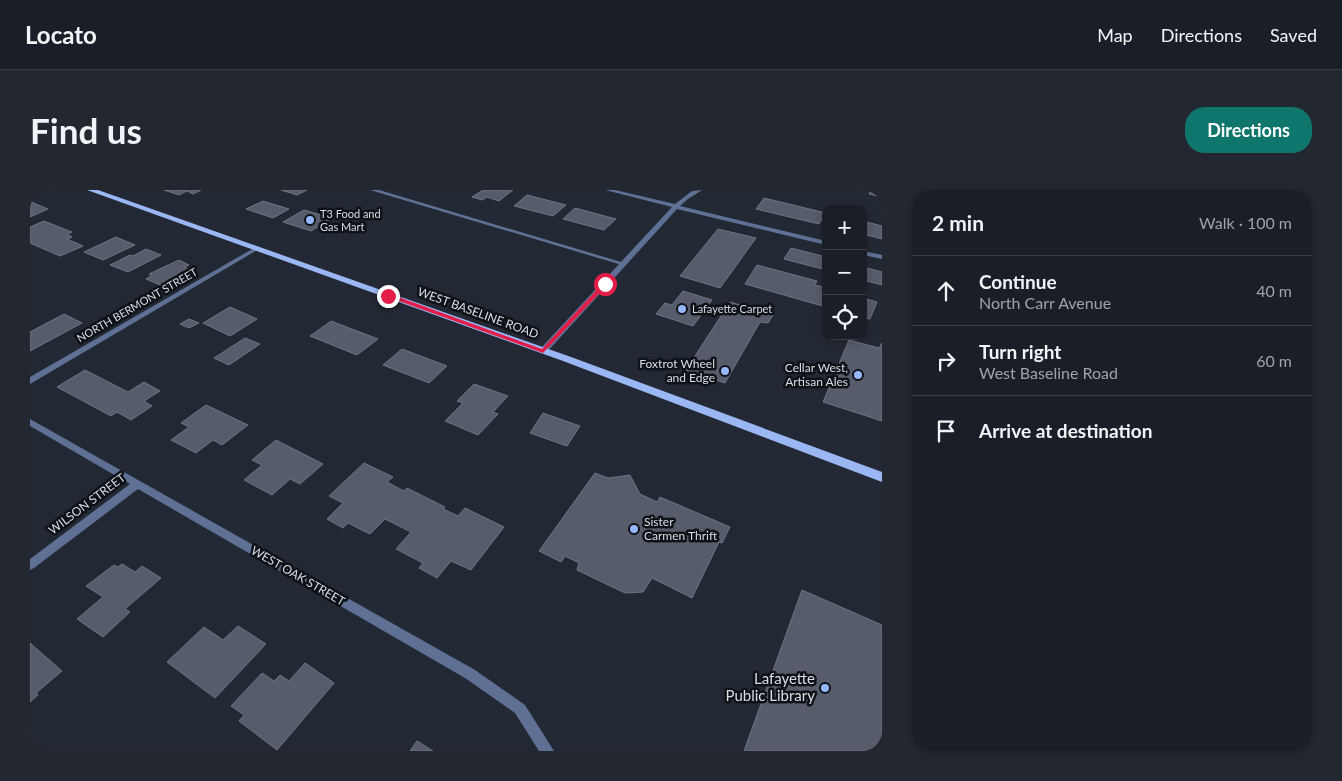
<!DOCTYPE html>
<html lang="en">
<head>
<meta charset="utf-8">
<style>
	:root { --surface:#1a1f27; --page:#23272f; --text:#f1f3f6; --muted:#9fa2a7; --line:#383d44; --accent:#0f766e }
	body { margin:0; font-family:Lato,sans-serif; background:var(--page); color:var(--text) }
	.controls { position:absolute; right:15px; top:15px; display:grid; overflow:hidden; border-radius:10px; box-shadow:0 2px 8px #0003 }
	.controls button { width:45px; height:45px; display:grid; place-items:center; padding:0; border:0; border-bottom:1px solid var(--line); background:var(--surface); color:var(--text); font:25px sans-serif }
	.stop { position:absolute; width:15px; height:15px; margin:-11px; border:4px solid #e11d48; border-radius:50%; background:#fff }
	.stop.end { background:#e11d48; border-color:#fff; box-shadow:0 1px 5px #0008 }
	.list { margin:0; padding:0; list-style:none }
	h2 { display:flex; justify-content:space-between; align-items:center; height:65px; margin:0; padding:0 20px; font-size:21px }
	h2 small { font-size:16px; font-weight:400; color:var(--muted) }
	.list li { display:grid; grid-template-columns:32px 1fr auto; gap:15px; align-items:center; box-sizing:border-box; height:70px; padding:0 20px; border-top:1px solid var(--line) }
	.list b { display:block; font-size:19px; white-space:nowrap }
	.list p { margin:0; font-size:16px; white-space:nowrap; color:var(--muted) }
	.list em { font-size:16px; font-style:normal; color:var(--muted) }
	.icon { flex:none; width:28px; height:28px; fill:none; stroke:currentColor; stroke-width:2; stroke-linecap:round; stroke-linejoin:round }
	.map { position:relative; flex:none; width:852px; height:561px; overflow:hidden; border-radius:20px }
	header { display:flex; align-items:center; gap:30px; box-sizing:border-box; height:70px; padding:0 25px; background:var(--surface); border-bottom:1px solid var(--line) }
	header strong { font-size:24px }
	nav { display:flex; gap:28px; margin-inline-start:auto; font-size:18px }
	.intro { display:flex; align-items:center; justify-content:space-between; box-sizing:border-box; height:120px; padding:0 30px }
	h1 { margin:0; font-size:35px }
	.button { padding:12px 22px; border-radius:20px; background:var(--accent); color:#fff; font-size:18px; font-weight:700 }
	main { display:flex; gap:30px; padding:0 30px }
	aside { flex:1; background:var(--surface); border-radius:20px; box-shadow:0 2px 8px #0003 }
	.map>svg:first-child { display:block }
	.building { fill:#565c69; stroke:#6e7582 }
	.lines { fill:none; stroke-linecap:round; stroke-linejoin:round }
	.lane { fill:#5e7094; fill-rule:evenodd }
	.street { fill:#5e7094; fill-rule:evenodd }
	.primary { fill:#9ab7f3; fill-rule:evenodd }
	.route { fill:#e11d48 }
	.poi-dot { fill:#95b7fd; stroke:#0f1117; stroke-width:2 }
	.labels { text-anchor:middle; stroke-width:5; stroke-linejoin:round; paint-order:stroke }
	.far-poi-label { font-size:11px; fill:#d9dde4; stroke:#0f1117; text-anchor:start }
	.far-street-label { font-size:11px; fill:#d9dde4; stroke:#0f1117 }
	.street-label { font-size:12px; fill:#d9dde4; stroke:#0f1117 }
	.poi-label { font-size:12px; fill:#d9dde4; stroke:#0f1117; text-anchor:end }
	.near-poi-label { font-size:15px; fill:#d9dde4; stroke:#0f1117; text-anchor:end }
</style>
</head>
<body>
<header>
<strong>Locato</strong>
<nav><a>Map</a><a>Directions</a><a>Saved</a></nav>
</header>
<div class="intro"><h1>Find us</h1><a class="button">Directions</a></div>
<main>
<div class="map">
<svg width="852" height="561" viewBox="0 0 852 561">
	<rect width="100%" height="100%" fill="#232934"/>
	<g class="building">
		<polygon points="134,0 171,0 163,4 157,1 149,5"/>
		<polygon points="251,0 277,0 267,5"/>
		<polygon points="453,0 483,0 469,11 457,7 452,10 442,7"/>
		<polygon points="841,0 852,0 852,7 839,4"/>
		<polygon points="497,5 536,15 523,26 484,16"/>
		<polygon points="734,8 796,23 789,34 726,19"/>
		<polygon points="233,11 259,19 243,28 216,19"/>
		<polygon points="1,12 18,19 0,27"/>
		<polygon points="545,18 586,29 574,40 533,29"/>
		<polygon points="274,20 302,28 281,41 253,32"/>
		<polygon points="14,31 42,42 37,44 42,47 37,49 53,56 30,66 0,53 0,37"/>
		<polygon points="833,31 852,36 852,49 833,44"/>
		<polygon points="688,39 726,48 690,98 650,86"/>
		<polygon points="86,47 105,55 73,70 54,62"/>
		<polygon points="761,58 796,67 796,80 754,69"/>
		<polygon points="116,59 131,65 98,82 80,75 100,65 103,66"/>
		<polygon points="149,70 159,75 154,77 159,79 130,95 116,89 122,85 119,84"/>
		<polygon points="727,75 787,91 785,95 796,98 796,117 715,94"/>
		<polygon points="833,77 852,82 852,95 833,90"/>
		<polygon points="653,101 682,110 663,136 626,124 635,113 642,115"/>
		<polygon points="833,108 847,112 840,129 833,128"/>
		<polygon points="700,112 743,125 738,133 730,132 695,193 656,180"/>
		<polygon points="200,117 227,129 200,146 173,133"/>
		<polygon points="34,124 52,133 0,161 0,142"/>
		<polygon points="159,129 169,133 159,138 150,134"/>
		<polygon points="301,131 348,149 327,165 280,146"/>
		<polygon points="215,148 230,154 199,175 184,168"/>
		<polygon points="819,150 849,158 852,153 852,231 793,212"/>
		<polygon points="372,159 417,176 399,193 353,175"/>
		<polygon points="55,180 98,202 114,192 130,201 114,211 122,216 101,230 87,222 81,226 27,197"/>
		<polygon points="444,194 478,206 463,222 468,224 448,245 415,231 433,213 427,211"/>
		<polygon points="176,215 218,235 192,255 183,250 166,263 141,250 159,237 151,233"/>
		<polygon points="513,223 550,236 537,256 500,243"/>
		<polygon points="246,250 293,274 270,294 260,289 242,305 214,290 232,275 222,270"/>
		<polygon points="334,273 363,287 357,292 374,301 377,298 415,317 413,319 428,326 435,318 474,337 441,380 421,371 407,388 389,378 393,373 366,359 381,342 355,329 340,344 318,333 313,338 297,329 313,313 299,306"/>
		<polygon points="565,283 578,288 600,285 610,304 627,312 630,307 700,337 692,353 689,352 662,408 622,388 613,402 595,403 547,380 549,373 535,366 531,372 509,361"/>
		<polygon points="92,374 105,382 112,376 131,388 95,419 100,422 73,447 47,429 73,407 56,396 84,375 88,377"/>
		<polygon points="772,400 852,435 852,561 714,561"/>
		<polygon points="208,436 236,454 185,508 137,472 174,437 193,450"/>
		<polygon points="0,453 32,481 6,503 8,505 0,512"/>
		<polygon points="275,473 304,493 247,560 209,531 214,525 201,516 232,483 244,491 250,485 259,491"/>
		<polygon points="387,551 403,561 380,561"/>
	</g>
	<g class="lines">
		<polygon class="lane" points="340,0 349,0 598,74 592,75"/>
		<g class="street">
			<polygon points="575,0 585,0 645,14 662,1 672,0 658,9 650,16 796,51 796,55 647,19 516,163 510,163 510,159 642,17"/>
			<polygon points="224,58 229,59 0,194 0,187"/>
			<polygon points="833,61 852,65 852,69 833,65"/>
			<polygon points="0,229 445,480 495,515 524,561 509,561 485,523 435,488 108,299 4,378 0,380 0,369 100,294 0,236"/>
		</g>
		<polygon class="primary" points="57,0 68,0 541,167 852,282 852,292 533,171"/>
	</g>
	<polygon class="route" points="573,93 578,94 513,163 355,106 360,104 512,159"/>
	<g class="poi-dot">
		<circle cx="280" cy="30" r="5"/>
		<circle cx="652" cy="119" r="5"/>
		<circle cx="695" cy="181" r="5"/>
		<circle cx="828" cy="185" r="5"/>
		<circle cx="604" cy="339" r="5"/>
		<circle cx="795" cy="498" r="5"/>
	</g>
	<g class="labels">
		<g class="far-poi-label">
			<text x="290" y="28">T3 Food and<tspan x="290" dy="13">Gas Mart</tspan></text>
			<text x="662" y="123">Lafayette Carpet</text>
		</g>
		<g class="far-street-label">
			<text transform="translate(107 115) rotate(-30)" y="4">NORTH BERMONT STREET</text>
		</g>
		<g class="street-label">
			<text transform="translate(448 123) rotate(20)" y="4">WEST BASELINE ROAD</text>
			<text transform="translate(57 314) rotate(-37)" y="4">WILSON STREET</text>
			<text transform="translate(268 386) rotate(30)" y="4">WEST OAK STREET</text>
		</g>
		<g class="poi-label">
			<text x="685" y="178">Foxtrot Wheel<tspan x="685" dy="14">and Edge</tspan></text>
			<text x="818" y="182">Cellar West,<tspan x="818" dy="14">Artisan Ales</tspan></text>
			<text x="614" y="336" text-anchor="start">Sister<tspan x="614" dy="14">Carmen Thrift</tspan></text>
		</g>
		<g class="near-poi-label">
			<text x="785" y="494">Lafayette<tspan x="785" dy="17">Public Library</tspan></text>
		</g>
	</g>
</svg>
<div class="controls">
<button>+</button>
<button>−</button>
<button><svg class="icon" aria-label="locate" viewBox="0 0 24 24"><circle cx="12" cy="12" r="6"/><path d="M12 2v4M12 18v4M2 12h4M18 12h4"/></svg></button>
</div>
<div class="stop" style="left:575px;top:94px"></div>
<div class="stop end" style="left:358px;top:106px"></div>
</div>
<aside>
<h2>2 min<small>Walk · 100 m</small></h2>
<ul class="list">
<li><svg class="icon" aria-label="ahead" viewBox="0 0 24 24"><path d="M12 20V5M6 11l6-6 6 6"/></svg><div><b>Continue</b><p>North Carr Avenue</p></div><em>40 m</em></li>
<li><svg class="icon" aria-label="right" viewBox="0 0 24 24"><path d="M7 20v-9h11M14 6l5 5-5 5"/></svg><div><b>Turn right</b><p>West Baseline Road</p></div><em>60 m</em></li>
<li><svg class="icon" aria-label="arrive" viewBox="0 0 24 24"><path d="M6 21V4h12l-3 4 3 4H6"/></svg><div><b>Arrive at destination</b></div></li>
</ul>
</aside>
</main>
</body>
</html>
